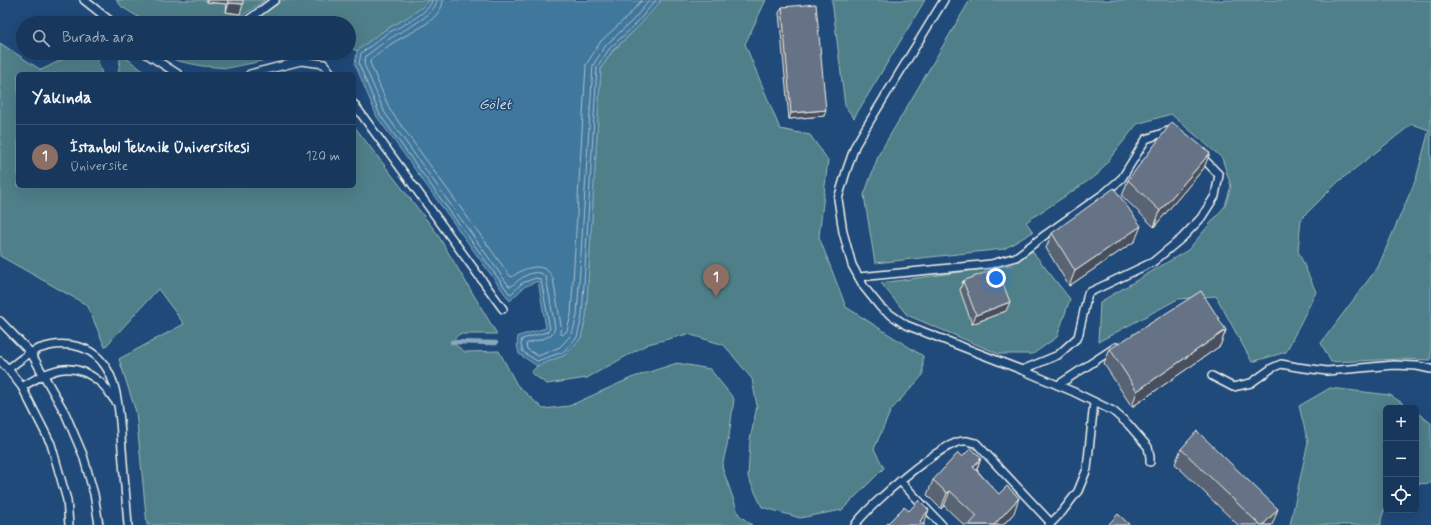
<!DOCTYPE html>
<html lang="tr">
<head>
<meta charset="utf-8">
<style>
	:root { --surface:#17385c; --page:#203f62; --text:#f1f3f6; --muted:#9eacbb; --line:#365272; --accent:#d6ab8b }
	body { margin:0; font-family:Mynerve,sans-serif; background:var(--page); color:var(--text) }
	.controls { position:absolute; right:12px; bottom:12px; display:grid; overflow:hidden; border-radius:6px; box-shadow:0 4px 16px #0002 }
	.controls button { width:36px; height:36px; display:grid; place-items:center; padding:0; border:0; border-bottom:1px solid var(--line); background:var(--surface); color:var(--text); font:20px sans-serif }
	.you { position:absolute; left:996px; top:278px; width:14px; height:14px; margin:-10px; border:3px solid #fff; border-radius:50%; background:#1a73e8; box-shadow:0 0 0 6px #1a73e833 }
	.badge { display:grid; place-items:center; width:26px; height:26px; border-radius:50%; background:var(--accent); color:#fff; font-size:13px; font-weight:700 }
	.pin { position:absolute; translate:-50% -33px; filter:drop-shadow(0 1px 2px #0008) }
	.pin::after { content:''; position:absolute; top:21px; width:14px; height:12px; background:inherit; clip-path:polygon(0 0,100% 0,50% 100%) }
	.list { margin:0; padding:0; list-style:none }
	h2 { display:flex; justify-content:space-between; align-items:center; height:52px; margin:0; padding:0 16px; font-size:17px }
	h2 small { font-size:13px; font-weight:400; color:var(--muted) }
	.list li { display:grid; grid-template-columns:26px 1fr auto; gap:12px; align-items:center; box-sizing:border-box; height:64px; padding:0 16px; border-top:1px solid var(--line) }
	.list b { display:block; font-size:15px; white-space:nowrap }
	.list p { margin:0; font-size:13px; white-space:nowrap; color:var(--muted) }
	.list em { font-size:13px; font-style:normal; color:var(--muted) }
	.icon { flex:none; width:22px; height:22px; fill:none; stroke:currentColor; stroke-width:2; stroke-linecap:round; stroke-linejoin:round }
	.map { position:relative; flex:none; width:1431px; height:525px; overflow:hidden }
	.search { position:absolute; background:var(--surface); box-shadow:0 4px 16px #0002; left:16px; top:16px; width:340px; height:44px; display:flex; align-items:center; gap:10px; box-sizing:border-box; padding:0 14px; border-radius:22px; color:var(--muted); font-size:15px }
	.panel { position:absolute; background:var(--surface); box-shadow:0 4px 16px #0002; left:16px; top:72px; width:340px; height:116px; border-radius:6px }
	.map>svg:first-child { display:block }
	.green { fill:#4f7f89; stroke:#a2b8b8 }
	.water { fill:#41779d; stroke:#89a8bb }
	.lines { fill:none; stroke-linecap:round; stroke-linejoin:round }
	.shore { stroke:#acc0ca; stroke-width:1 }
	.stream { stroke:#89a8bb; stroke-width:4.5 }
	.service-casing { stroke:#f4f1e8; stroke-width:10 }
	.service { stroke:#1f4a7a; stroke-width:7 }
	.wall { fill:#586373; stroke:#f4f1e8 }
	.shaded-wall { fill:#47505e; stroke:#f4f1e8 }
	.building { fill:#667386; stroke:#f4f1e8 }
	.labels { text-anchor:middle; stroke-width:3; stroke-linejoin:round; paint-order:stroke }
	.water-label { font-size:15px; font-style:italic; fill:#d9dfdd; stroke:#1f4a7a }
</style>
</head>
<body>
<div class="map">
<svg width="1431" height="525" viewBox="0 0 1431 525">
	<rect width="100%" height="100%" fill="#1f4a7a"/>
	<filter id="ink" filterUnits="userSpaceOnUse"><feTurbulence type="fractalNoise" baseFrequency=".025" numOctaves="2"/><feDisplacementMap in="SourceGraphic" scale="8" xChannelSelector="R" yChannelSelector="G"/><feConvolveMatrix kernelMatrix="1 2 1 2 8 2 1 2 1" color-interpolation-filters="sRGB"/></filter>
	<g filter="url(#ink)">
		<g class="green">
			<polygon points="116,0 265,0 239,18 224,23 148,23 122,7"/>
			<path d="M275 0H430C417 13 401 21 385 30 375 36 366 44 357 51L349 47V23H244Z"/>
			<polygon points="660,0 766,0 745,44 780,129 810,135 828,160 819,237 846,307 923,356 923,375 891,410 874,449 884,468 842,510 800,518 762,507 748,477 750,440 757,406 752,379 724,345 688,334 648,344 587,378 547,384 531,373 537,366 565,355 581,338 586,317 601,68 613,51 638,27"/>
			<polygon points="832,0 925,0 854,118 845,106"/>
			<polygon points="970,0 1431,0 1431,360 1401,359 1331,362 1321,343 1378,267 1416,179 1429,130 1412,124 1339,181 1301,219 1298,251 1316,292 1286,352 1252,362 1216,296 1178,299 1098,342 1100,302 1188,250 1225,206 1231,186 1222,158 1171,114 1137,124 1097,175 1026,222 1033,232 1004,249 875,263 864,195 879,154"/>
			<polygon points="0,43 41,70 76,53 103,53 98,61 102,74 18,74 18,186 354,186 354,126 436,232 497,334 459,334 452,342 465,352 499,351 517,385 543,409 569,406 631,378 677,363 710,369 734,399 729,436 722,467 739,515 752,525 147,525 136,412 119,359 184,324 158,289 105,347 87,305 0,256"/>
			<polygon points="161,53 292,53 253,63 228,68 202,66 178,61"/>
			<polygon points="121,54 147,74 118,74"/>
			<polygon points="1032,251 1070,299 1057,337 1033,354 999,354 907,315 881,283 1011,265"/>
			<polygon points="1330,388 1390,395 1410,408 1386,408 1386,504 1381,520 1381,525 1290,525 1308,442 1299,406"/>
			<polygon points="1416,412 1431,423 1431,483 1416,484"/>
		</g>
		<path class="water" d="M430 0 661 1 638 27 613 50 601 68 586 317 581 338 565 355 537 366 519 354 517 345 518 336 546 328 538 281 524 287 510 301 377 117 355 64 357 51C366 44 375 36 385 30 401 21 417 13 430 0Z"/>
		<g class="lines">
			<g class="shore">
				<path d="M432 0C431 13 397 28 386 34 378 40 370 47 361 53L359 64 380 115 509 293 511 294 522 283 536 278 541 280 550 329 547 332 522 339 521 345 523 352 537 361 563 352 577 337 582 317 597 67 610 48 635 25 656 0"/>
				<path d="M437 0C436 16 401 31 389 39 381 44 374 50 366 56L364 64 385 113 509 286H512C520 278 536 266 546 277L555 328C552 340 536 339 526 344L527 349 538 356 560 347 572 334 577 316 593 65 606 45 632 21 650 0"/>
				<path d="M443 0C443 21 406 34 391 44 384 49 378 55 371 59L370 63 390 110 510 276 512 277C524 267 546 260 553 279L561 325 560 333 562 335 567 331 571 315 586 65 601 41 627 17 642 0"/>
			</g>
			<polyline class="stream" points="452,342 496,343"/>
			<g class="service-casing">
				<g id="service">
					<polyline points="84,0 113,23"/>
					<polyline points="944,0 865,129 855,146 846,172 838,199 843,232 852,265 864,287 881,308 906,325 1022,370 1074,392 1113,411 1128,424 1148,447 1150,457 1150,462"/>
					<polyline points="244,23 275,0"/>
					<polyline points="145,53 178,74"/>
					<polyline points="250,74 301,61 324,64 332,74"/>
					<polyline points="354,104 503,309"/>
					<polyline points="859,277 991,264 1016,257 1045,235 1106,192 1122,178 1146,139 1168,131 1172,134"/>
					<polyline points="0,321 31,353 65,413 83,455 94,494 99,525"/>
					<polyline points="0,361 8,369 22,387 51,444 67,500 69,525"/>
					<path d="M8 369C17 362 28 353 38 349 52 344 67 343 80 347 121 360 119 414 122 449 124 475 126 500 128 525"/>
					<polyline points="1022,370 1058,355 1078,337 1088,293 1153,262 1182,238 1201,218 1215,196 1219,175 1201,156"/>
					<polyline points="1212,376 1233,387 1251,383 1272,368 1281,364 1297,367 1327,371 1394,365 1417,366 1431,369"/>
					<polyline points="1058,385 1116,347"/>
					<path d="M22 387C50 370 72 358 101 383 107 388 111 396 116 402"/>
					<polyline points="900,481 942,525"/>
					<path d="M855 525C868 506 942 441 964 441 967 440 972 443 976 443L1051 523"/>
					<polyline points="1049,525 1062,512 1078,491 1087,469 1094,402"/>
				</g>
			</g>
			<use href="#service" class="service"/>
		</g>
		<g class="wall">
			<polygon points="207,0 243,0 240,14 226,12 227,4 207,2"/>
			<polygon points="782,7 826,110 824,116 789,119 779,13"/>
			<polygon points="1204,168 1154,227 1122,196 1128,180"/>
			<polygon points="1052,233 1135,241 1069,286 1046,248"/>
			<polygon points="963,281 1006,311 972,324 960,290"/>
			<polygon points="1226,330 1220,346 1132,407 1104,364 1110,349"/>
			<polygon points="1181,449 1272,525 1238,525 1175,464"/>
			<polygon points="962,457 981,458 977,470 1014,513 1003,525 964,525 944,506 941,509 927,495 933,480"/>
		</g>
		<g class="shaded-wall">
			<polygon points="208,0 228,0 227,4 207,2"/>
			<polygon points="229,3 243,4 240,14 226,12"/>
			<polygon points="826,110 824,116 789,119 791,113"/>
			<polygon points="1210,153 1204,168 1154,227 1160,211"/>
			<polygon points="1141,226 1135,241 1069,286 1075,271"/>
			<polygon points="1010,302 1006,311 972,324 976,315"/>
			<polygon points="1226,330 1220,346 1132,407 1137,391"/>
			<polygon points="981,458 975,474 973,467"/>
			<polygon points="950,491 944,506 941,509 947,493"/>
			<polygon points="1019,498 1014,513 1003,525 994,525"/>
			<polygon points="1278,509 1272,525 1263,525"/>
			<polygon points="929,510 923,525 920,521"/>
		</g>
		<g class="building">
			<polygon points="230,0 243,0 243,4 229,3"/>
			<polygon points="816,4 826,110 791,113 782,7"/>
			<polygon points="1172,122 1210,153 1160,211 1128,180"/>
			<polygon points="1114,188 1141,226 1075,271 1052,233"/>
			<polygon points="997,268 1010,302 976,315 963,281"/>
			<polygon points="1201,291 1226,330 1137,391 1110,349"/>
			<polygon points="1197,431 1278,509 1263,525 1260,525 1181,449"/>
			<polygon points="971,448 981,458 973,467 999,494 1007,486 1019,498 994,525 969,525 977,516 950,491 947,493 933,480 958,453 962,457"/>
			<polygon points="919,500 929,510 920,521 925,525 886,525 904,507 909,511"/>
			<polygon points="1118,514 1130,525 1108,525"/>
		</g>
	</g>
	<g class="labels">
		<g class="water-label">
			<text x="495" y="109">Gölet</text>
		</g>
	</g>
</svg>
<div class="controls">
<button>+</button>
<button>−</button>
<button><svg class="icon" aria-label="locate" viewBox="0 0 24 24"><circle cx="12" cy="12" r="6"/><path d="M12 2v4M12 18v4M2 12h4M18 12h4"/></svg></button>
</div>
<div class="you"></div>
<div class="pin badge" style="left:716px;top:297px;background:#8d6e63">1</div>
<div class="search"><svg class="icon" aria-label="search" viewBox="0 0 24 24"><circle cx="10" cy="10" r="6"/><path d="M15 15l6 6"/></svg>Burada ara</div>
<section class="panel">
<h2>Yakında<small></small></h2>
<ul class="list">
<li><span class="badge" style="background:#8d6e63">1</span><div><b>İstanbul Teknik Üniversitesi</b><p>Üniversite</p></div><em>120 m</em></li>
</ul>
</section>
</div>
</body>
</html>
